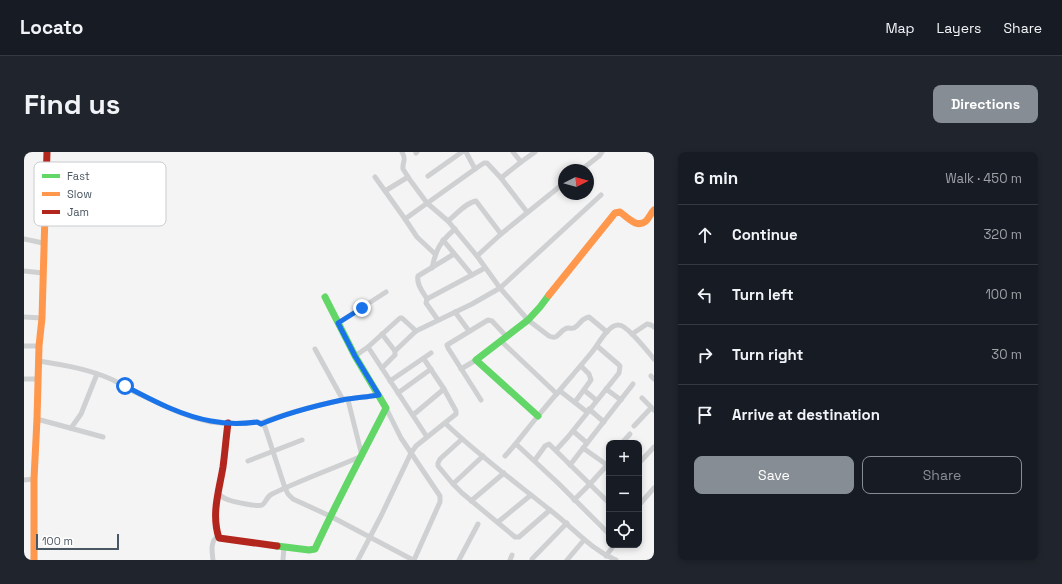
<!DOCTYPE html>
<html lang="en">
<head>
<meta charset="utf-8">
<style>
	:root { --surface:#171b24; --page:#20242c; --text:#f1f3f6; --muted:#9ea1a6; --line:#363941; --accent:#868d94 }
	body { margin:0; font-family:"Space Grotesk",sans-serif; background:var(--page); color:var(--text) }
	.controls { position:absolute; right:12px; bottom:12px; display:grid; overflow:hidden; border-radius:8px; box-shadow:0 2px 6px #0003 }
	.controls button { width:36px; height:36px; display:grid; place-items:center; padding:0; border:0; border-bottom:1px solid var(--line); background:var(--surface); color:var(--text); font:20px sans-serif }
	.compass { position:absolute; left:534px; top:12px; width:36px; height:36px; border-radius:50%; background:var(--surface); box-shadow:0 2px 6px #0003; rotate:84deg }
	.scale { position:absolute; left:12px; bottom:10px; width:83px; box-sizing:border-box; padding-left:4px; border:2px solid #4a5661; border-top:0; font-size:11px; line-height:14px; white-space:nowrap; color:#4a5661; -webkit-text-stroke:3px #fff; paint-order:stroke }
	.stop { position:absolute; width:12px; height:12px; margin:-9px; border:3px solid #1a73e8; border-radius:50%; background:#fff }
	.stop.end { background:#1a73e8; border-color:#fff; box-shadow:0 1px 4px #0008 }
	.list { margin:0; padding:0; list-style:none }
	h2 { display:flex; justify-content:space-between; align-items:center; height:52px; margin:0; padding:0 16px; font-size:17px }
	h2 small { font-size:13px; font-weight:400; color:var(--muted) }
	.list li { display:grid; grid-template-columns:26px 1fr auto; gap:12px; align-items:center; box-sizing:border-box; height:60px; padding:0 16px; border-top:1px solid var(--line) }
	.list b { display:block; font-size:15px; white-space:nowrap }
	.list em { font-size:13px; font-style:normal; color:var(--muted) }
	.actions { display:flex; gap:8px; padding:12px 16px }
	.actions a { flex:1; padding:9px 0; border:1px solid var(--accent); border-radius:8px; text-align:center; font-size:14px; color:var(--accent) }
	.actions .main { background:var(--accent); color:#fff }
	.icon { flex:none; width:22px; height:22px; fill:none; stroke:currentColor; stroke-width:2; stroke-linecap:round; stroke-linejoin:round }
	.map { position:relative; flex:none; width:630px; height:408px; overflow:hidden; border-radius:8px }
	header { display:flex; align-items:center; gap:24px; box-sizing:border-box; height:56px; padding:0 20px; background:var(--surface); border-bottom:1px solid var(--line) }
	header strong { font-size:19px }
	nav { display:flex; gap:22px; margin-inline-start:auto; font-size:14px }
	.intro { display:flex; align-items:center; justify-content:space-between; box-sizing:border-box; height:96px; padding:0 24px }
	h1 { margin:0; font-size:28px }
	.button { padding:10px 18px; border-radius:8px; background:var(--accent); color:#fff; font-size:14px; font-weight:700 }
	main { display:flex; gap:24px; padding:0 24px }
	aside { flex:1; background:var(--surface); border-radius:8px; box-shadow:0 2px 6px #0003 }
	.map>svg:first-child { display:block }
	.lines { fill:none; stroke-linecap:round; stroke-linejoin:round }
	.street { stroke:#ced0d2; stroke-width:5 }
	.fast { stroke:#63d668; stroke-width:7 }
	.slow { stroke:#ff974d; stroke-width:7 }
	.jam { stroke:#b3261e; stroke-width:7 }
	.route { stroke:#1a73e8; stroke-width:5 }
	.key { fill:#fff; stroke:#c9ccd0; stroke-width:1 }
	.key-label { font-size:11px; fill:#4a5661 }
</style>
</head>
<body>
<header>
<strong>Locato</strong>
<nav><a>Map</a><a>Layers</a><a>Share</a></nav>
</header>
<div class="intro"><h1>Find us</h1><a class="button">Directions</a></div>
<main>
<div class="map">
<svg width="630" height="408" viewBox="0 0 630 408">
	<rect width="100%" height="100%" fill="#f4f4f4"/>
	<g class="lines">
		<g class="street">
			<path d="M378 0C383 9 378 9 379 17L386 28 403 51 424 69 453 104 476 136 504 168 525 184C534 188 534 181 541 177 544 175 547 177 550 176 556 173 556 167 565 165L583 180"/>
			<polyline points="442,0 451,17"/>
			<polyline points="392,1 393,0"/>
			<polyline points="497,10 511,0"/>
			<polyline points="557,18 575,4 578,0"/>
			<polyline points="22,23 86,18"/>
			<polyline points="404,24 438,0"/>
			<polyline points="351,25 381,67 451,17 460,11 463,11 477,26 503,60"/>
			<polyline points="477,26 497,10 489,0"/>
			<polyline points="361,39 384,25"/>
			<polyline points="21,55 86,49"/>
			<polyline points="381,67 393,85 411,102"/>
			<path d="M424 69C432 63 441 51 452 49L477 82"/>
			<polyline points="0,87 19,91"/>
			<polyline points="419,88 448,123"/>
			<polyline points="453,104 477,82 540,31"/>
			<path d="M408 116C412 97 416 90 431 77"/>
			<polyline points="0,119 19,121"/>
			<path d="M403 147C399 140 392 132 394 124L430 102"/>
			<polyline points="431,160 445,179"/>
			<polyline points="0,165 18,166"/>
			<polyline points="414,168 402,151 403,147 461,116"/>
			<polyline points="314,171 362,140"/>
			<polyline points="358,182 371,199"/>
			<polyline points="608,182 623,172 627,173 630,175"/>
			<polyline points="477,189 533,242"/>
			<polyline points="0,194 15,194"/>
			<polyline points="344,195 403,285"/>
			<polyline points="291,197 319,248"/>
			<polyline points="331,204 344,195 376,166 378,166 392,179"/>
			<path d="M15 209C40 213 65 217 89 228 97 232 105 237 113 241 137 252 161 265 187 270 202 272 218 272 233 270L237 271 241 275 261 336 264 342 269 347 306 364 389 408"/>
			<polyline points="358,216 371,203 371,199 392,179 448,152 476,136 577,43"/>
			<polyline points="437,217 452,208"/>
			<polyline points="627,224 630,227"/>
			<polyline points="0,227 14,227"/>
			<polyline points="366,229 407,201"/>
			<polyline points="582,237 597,248"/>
			<polyline points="560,238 572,248"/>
			<polyline points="536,239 563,260"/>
			<polyline points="374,241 407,217"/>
			<polyline points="618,246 630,258"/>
			<polyline points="457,248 424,196 423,193 464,168 468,169 483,185"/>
			<polyline points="551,250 567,228 565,222 557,214"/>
			<polyline points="362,256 377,286 416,344 416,350 390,408"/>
			<polyline points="565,257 580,270"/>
			<polyline points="389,263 420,237"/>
			<polyline points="13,267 79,285"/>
			<path d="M237 271C263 261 290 254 318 248 330 246 342 245 355 243"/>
			<path d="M421 271C455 304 494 332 531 362 552 379 567 397 592 408"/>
			<polyline points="610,274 627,256"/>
			<polyline points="47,276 57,262 73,222"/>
			<polyline points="549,279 563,291"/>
			<polyline points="438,287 416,307 414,311 414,314 429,332 438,341 491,385 495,385 526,358"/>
			<polyline points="598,291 606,282"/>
			<polyline points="492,292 534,331 585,382"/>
			<polyline points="559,296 583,313"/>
			<polyline points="532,298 544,285 595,221 596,214 594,212 573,194"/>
			<path d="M481 304C493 291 503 277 514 264 532 242 550 222 568 200 574 193 584 172 595 173 603 173 624 200 630 207"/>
			<polyline points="511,308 521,294 525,292 585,351"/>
			<polyline points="224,309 278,288"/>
			<polyline points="615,311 630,295"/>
			<polyline points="546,313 609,232"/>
			<polyline points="0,328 10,327"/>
			<polyline points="429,332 459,304"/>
			<path d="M194 342C197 344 201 347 205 348 210 350 234 355 238 353 242 351 242 345 248 342 277 328 308 317 338 304L324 248"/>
			<polyline points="550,348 566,332 585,311"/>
			<polyline points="447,349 480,321"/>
			<polyline points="615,353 630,336"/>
			<polyline points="474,370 507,343"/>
			<polyline points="582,404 590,393"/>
			<polyline points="508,407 543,371"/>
			<path d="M189 408C188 400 186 389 194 384"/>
			<polyline points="259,408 260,395"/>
			<polyline points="334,408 357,364 387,301 392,294 432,262 432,259 420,237 400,207"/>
			<polyline points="435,408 454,372"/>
			<polyline points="486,408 488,403"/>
			<polyline points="543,408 560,388"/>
		</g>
		<g class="fast">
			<polyline points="514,264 452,208 504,168 516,155 525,143"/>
			<path d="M253 394 285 398 291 397C313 349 338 303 362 256L331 204 301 145"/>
		</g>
		<g class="slow">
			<path d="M525 143 591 61 596 60C603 65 613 77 622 69 625 66 627 61 630 58"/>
			<polyline points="10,408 10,327 13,267 15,194 18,166 21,62"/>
		</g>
		<g class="jam">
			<polyline points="21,62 23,0"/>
			<path d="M204 271C202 286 201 300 199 315 195 339 187 362 195 386L253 394"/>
		</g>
	</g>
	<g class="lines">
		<path class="route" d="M101 234C128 248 157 264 187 269 202 272 218 272 233 270L237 272C263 261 290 254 318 248 330 246 342 245 355 243L331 204 314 171 338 156"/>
	</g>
	<rect x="10" y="10" width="132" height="64" rx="6" class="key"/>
	<rect x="18" y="22" width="18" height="4" fill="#63d668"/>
	<rect x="18" y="40" width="18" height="4" fill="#ff974d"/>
	<rect x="18" y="58" width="18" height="4" fill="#b3261e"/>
	<g class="key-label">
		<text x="43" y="28">Fast</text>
		<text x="43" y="46">Slow</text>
		<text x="43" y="64">Jam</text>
	</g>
</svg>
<div class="controls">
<button>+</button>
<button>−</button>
<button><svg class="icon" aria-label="locate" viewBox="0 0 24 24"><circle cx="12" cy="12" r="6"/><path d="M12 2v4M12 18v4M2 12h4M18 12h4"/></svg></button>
</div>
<svg class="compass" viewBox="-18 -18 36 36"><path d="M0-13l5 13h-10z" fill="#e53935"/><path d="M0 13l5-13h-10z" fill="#9ea1a6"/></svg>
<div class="scale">100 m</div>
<div class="stop" style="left:101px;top:234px"></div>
<div class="stop end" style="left:338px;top:156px"></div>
</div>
<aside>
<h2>6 min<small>Walk · 450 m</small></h2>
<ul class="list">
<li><svg class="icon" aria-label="ahead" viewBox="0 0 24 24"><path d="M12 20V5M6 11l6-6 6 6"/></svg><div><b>Continue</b></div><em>320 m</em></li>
<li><svg class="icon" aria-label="left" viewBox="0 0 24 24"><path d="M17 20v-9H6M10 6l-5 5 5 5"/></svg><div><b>Turn left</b></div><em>100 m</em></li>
<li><svg class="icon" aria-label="right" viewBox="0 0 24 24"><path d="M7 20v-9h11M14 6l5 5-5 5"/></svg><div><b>Turn right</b></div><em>30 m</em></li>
<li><svg class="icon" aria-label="arrive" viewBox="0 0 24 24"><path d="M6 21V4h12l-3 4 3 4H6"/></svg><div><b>Arrive at destination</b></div></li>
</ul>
<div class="actions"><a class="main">Save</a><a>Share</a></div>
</aside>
</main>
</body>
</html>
